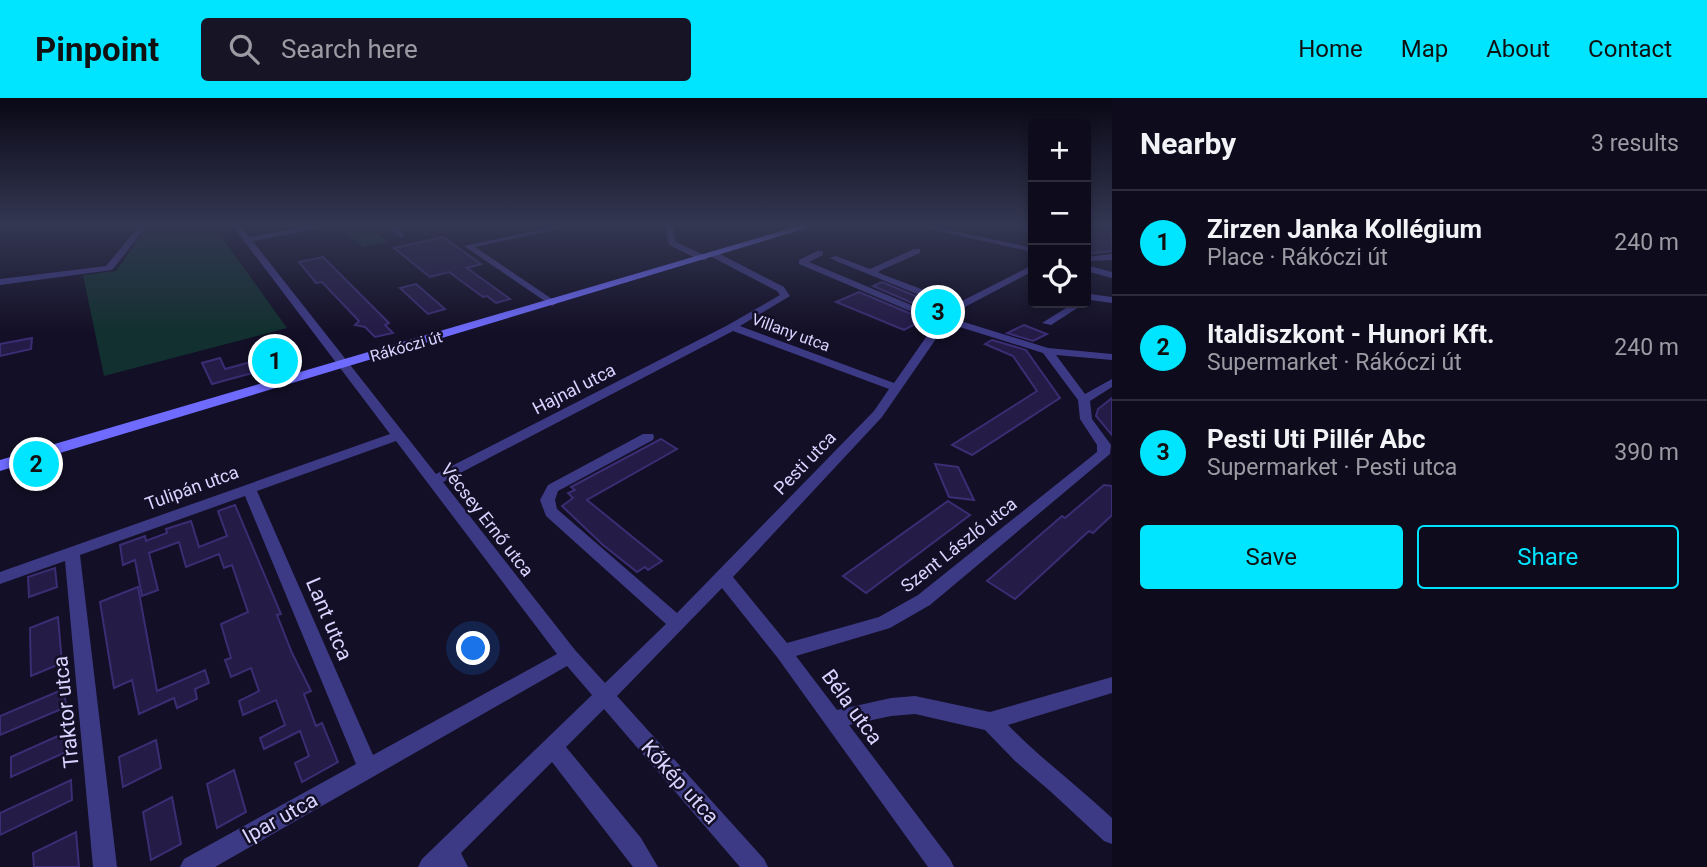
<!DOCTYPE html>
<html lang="en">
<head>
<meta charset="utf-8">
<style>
	:root { --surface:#0e0b1c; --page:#171425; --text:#f1f3f6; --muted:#9b9ba3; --line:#2e2b3b; --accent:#00e5ff }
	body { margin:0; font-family:Roboto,sans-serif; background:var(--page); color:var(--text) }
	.controls { position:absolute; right:21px; top:21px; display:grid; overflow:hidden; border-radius:7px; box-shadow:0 4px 10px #0003 }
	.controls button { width:63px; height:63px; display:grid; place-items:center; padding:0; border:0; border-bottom:2px solid var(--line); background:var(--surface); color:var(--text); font:35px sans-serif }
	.you { position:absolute; left:474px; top:551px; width:24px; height:24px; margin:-18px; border:5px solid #fff; border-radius:50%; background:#1a73e8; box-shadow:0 0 0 10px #1a73e833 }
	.badge { display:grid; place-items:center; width:46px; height:46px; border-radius:50%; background:var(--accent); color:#111; font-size:23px; font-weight:700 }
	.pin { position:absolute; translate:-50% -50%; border:4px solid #fff; box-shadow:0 2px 7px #0006 }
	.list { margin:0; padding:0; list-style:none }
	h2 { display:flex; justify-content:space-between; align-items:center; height:91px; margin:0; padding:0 28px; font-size:30px }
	h2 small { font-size:23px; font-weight:400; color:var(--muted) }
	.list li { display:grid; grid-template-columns:46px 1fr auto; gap:21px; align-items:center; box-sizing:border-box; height:105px; padding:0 28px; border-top:2px solid var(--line) }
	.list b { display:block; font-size:26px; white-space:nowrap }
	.list p { margin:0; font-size:23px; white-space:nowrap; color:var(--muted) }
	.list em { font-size:23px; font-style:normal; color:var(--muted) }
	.actions { display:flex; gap:14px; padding:21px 28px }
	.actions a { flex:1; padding:16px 0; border:2px solid var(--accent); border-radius:7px; text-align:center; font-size:24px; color:var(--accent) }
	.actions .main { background:var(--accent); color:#111 }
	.icon { flex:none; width:38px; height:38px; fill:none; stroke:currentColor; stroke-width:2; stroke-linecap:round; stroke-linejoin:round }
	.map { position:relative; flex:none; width:1112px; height:769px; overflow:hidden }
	header { display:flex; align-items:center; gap:42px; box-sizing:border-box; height:98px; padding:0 35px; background:var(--accent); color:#111 }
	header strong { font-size:33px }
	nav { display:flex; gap:38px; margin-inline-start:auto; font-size:24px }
	.search { width:490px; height:63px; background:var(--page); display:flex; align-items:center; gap:18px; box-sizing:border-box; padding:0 24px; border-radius:7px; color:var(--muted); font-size:26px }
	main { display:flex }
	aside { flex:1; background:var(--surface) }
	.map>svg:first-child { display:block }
	.green { fill:#12302f }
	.building { fill:#241b47; stroke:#3b2d73; stroke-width:2 }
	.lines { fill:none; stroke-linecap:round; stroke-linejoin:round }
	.lane { stroke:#3d3a85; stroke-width:4.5 }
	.street { fill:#3d3a85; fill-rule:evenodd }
	.secondary { fill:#6f6bff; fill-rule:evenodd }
	.labels { text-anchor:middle; stroke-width:5; stroke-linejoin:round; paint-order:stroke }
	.far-street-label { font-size:16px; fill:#d9d4ff; stroke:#130f26 }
	.street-label { font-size:18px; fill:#d9d4ff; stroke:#130f26 }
	.near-street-label { font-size:21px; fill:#d9d4ff; stroke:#130f26 }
</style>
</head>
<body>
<header>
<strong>Pinpoint</strong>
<div class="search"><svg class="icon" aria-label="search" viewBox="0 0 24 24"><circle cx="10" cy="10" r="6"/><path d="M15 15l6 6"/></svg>Search here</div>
<nav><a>Home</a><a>Map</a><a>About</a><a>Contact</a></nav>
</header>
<main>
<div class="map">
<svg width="1112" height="769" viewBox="0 0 1112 769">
	<rect width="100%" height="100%" fill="#130f26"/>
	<g class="green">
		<polygon points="160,127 213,127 287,230 104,278 83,177 116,173 147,129"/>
		<polygon points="368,128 388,144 363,149 345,133"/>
	</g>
	<g class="building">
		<polygon points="1086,127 1112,127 1112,153 1086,156"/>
		<polygon points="443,139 481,166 467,170 510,201 496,205 487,198 483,199 449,174 430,179 394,150"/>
		<polygon points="323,159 389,225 385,227 393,235 375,239 365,229 355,227 359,223 322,184 316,185 299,164"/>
		<polygon points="882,184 942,209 936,212 917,207 873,188"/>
		<polygon points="416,186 445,211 428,216 400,190"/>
		<polygon points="859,194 909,215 921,219 913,223 917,225 904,232 836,204"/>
		<polygon points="1024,227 1047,236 1033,243 1007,235"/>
		<polygon points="32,240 31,251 0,258 0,246"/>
		<polygon points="286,242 300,262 212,286 202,265 220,260 225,271 276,257 270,246"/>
		<polygon points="992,242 1026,252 1060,300 972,357 952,347 1037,293 1013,258 985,246"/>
		<polygon points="1112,300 1112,337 1096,318 1098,311"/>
		<polygon points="661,341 677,351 587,402 662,463 648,472 645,469 637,474 603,447 562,408 573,400 568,395 575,392 571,389"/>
		<polygon points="935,366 958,369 974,402 949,399"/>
		<polygon points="1104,387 1112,388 1112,417 1093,435 1089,433 1015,501 987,483 1062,418 1065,420"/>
		<polygon points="948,403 970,417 866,495 843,478"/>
		<polygon points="235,407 281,516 277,517 292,555 311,593 304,596 316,628 322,625 338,664 302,684 295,665 309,658 300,633 264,651 260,640 285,627 276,602 243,617 239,603 259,593 251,570 231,579 225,562 231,560 221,526 248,514 232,467 224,470 219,456 186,469 179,444 149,455 158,492 142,498 135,462 123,467 120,447 145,438 146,443 167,435 166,431 191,423 199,449 227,438 218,413"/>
		<polygon points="55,470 57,489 29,499 28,479"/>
		<polygon points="138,489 157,593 205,572 209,585 195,591 197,601 177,610 174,600 139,616 132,582 114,590 100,504"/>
		<polygon points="58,519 62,565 31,578 30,530"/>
		<polygon points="64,591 66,609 0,637 0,618"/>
		<polygon points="69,633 70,652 11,679 11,659"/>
		<polygon points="156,642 161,670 123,689 119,659"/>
		<polygon points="234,672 246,714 217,730 207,686"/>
		<polygon points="71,682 72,702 0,737 0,715"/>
		<polygon points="172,699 181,746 151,762 143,714"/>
		<polygon points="76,734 79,769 34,769 33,755"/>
	</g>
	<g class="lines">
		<g class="lane">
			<polyline points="387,127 401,137"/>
			<polyline points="246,142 326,127"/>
		</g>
		<g class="street">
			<polygon points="140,127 148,127 112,172 0,187 0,181 106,168"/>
			<path d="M232 127H240L436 376 728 227 780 197 777 193 712 159V155H718L784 189 790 198 740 228 894 285 938 222 910 213 799 166V162L817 153H823V157L809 164 916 209 943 217 951 210 829 160 836 158 870 171 914 151H920V155L879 173V175L958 205 1033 167V173L961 211 951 220 1048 250 1112 256V262L1056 257 1085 296 1112 281V289L1090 303 1092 321 1111 347 1110 356 930 507 890 530 796 558 837 612 891 600 915 598 990 614 1112 579V595L1008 627C1040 660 1078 688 1112 720V746L1104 743 1050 693 1015 663 985 632 915 616 891 618 849 627 950 761 954 769H928L777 559 722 490 617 598 764 761 768 769H740L604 611 566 649 641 740 658 769H633L552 664 461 755 468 769H418L422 761 592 597 567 568 215 769H180L184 761 356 666 245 398 80 457 117 769H93L65 463 0 486V474L390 336ZM947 225 1043 255 1078 302 1080 321 1097 347V354L918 497 879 519 787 545 733 479 882 319ZM733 233 889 291 874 313 677 515 557 411 555 402 558 393 653 342 654 339 653 336H643L548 387 540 402 546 418 666 526 605 585 575 552 443 384ZM396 343 557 556 373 657 257 393Z"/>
			<polygon points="562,127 577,127 475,149 555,203 557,205 552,208 464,148"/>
			<polygon points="665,127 673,127 676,144 706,158 706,162 700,162 669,147"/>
			<polygon points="911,127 925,127 1033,150 1033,154"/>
			<polygon points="1015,127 1024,127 1033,133 1033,138"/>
			<polygon points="1112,156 1112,162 1086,163 1086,159"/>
			<polygon points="1086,167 1112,174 1112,180 1086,173"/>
			<polygon points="1090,196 1112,199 1112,205 1091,202 1086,204 1086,197"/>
			<polygon points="1074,205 1085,205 1051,227 1042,225"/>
		</g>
		<polygon class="secondary" points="802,127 817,127 0,373 0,362"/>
	</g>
	<linearGradient id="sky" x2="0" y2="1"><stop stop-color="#0a0815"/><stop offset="0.54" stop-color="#333752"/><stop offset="1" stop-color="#333752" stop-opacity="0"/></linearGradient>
	<rect width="1112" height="235" fill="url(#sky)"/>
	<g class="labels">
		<g class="far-street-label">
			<text transform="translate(791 234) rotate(20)" y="6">Villany utca</text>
			<text transform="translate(406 248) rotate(-16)" y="6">Rákóczi út</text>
		</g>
		<g class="street-label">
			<text transform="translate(574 291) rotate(-27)" y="6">Hajnal utca</text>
			<text transform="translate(805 365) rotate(-46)" y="6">Pesti utca</text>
			<text transform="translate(192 390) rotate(-20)" y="6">Tulipán utca</text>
			<text transform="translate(487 422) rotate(52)" y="6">Vécsey Ernő utca</text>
			<text transform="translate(959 447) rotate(-38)" y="6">Szent László utca</text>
		</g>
		<g class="near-street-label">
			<text transform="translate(329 521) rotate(67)" y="7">Lant utca</text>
			<text transform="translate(852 609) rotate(54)" y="7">Béla utca</text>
			<text transform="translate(66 614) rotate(-96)" y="7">Traktor utca</text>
			<text transform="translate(680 684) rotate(48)" y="7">Kőkép utca</text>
			<text transform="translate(280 720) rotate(-29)" y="7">Ipar utca</text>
		</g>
	</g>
</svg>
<div class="controls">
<button>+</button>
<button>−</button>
<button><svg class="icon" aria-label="locate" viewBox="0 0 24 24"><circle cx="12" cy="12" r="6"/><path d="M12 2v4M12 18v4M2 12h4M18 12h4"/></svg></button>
</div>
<div class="you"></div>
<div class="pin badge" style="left:275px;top:263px">1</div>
<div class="pin badge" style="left:36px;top:366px">2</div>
<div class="pin badge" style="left:938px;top:214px">3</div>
</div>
<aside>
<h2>Nearby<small>3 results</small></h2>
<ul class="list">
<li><span class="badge">1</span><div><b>Zirzen Janka Kollégium</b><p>Place · Rákóczi út</p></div><em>240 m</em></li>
<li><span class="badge">2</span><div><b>Italdiszkont - Hunori Kft.</b><p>Supermarket · Rákóczi út</p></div><em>240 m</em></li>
<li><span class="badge">3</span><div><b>Pesti Uti Pillér Abc</b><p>Supermarket · Pesti utca</p></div><em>390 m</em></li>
</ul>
<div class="actions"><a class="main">Save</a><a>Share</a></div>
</aside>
</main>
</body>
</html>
